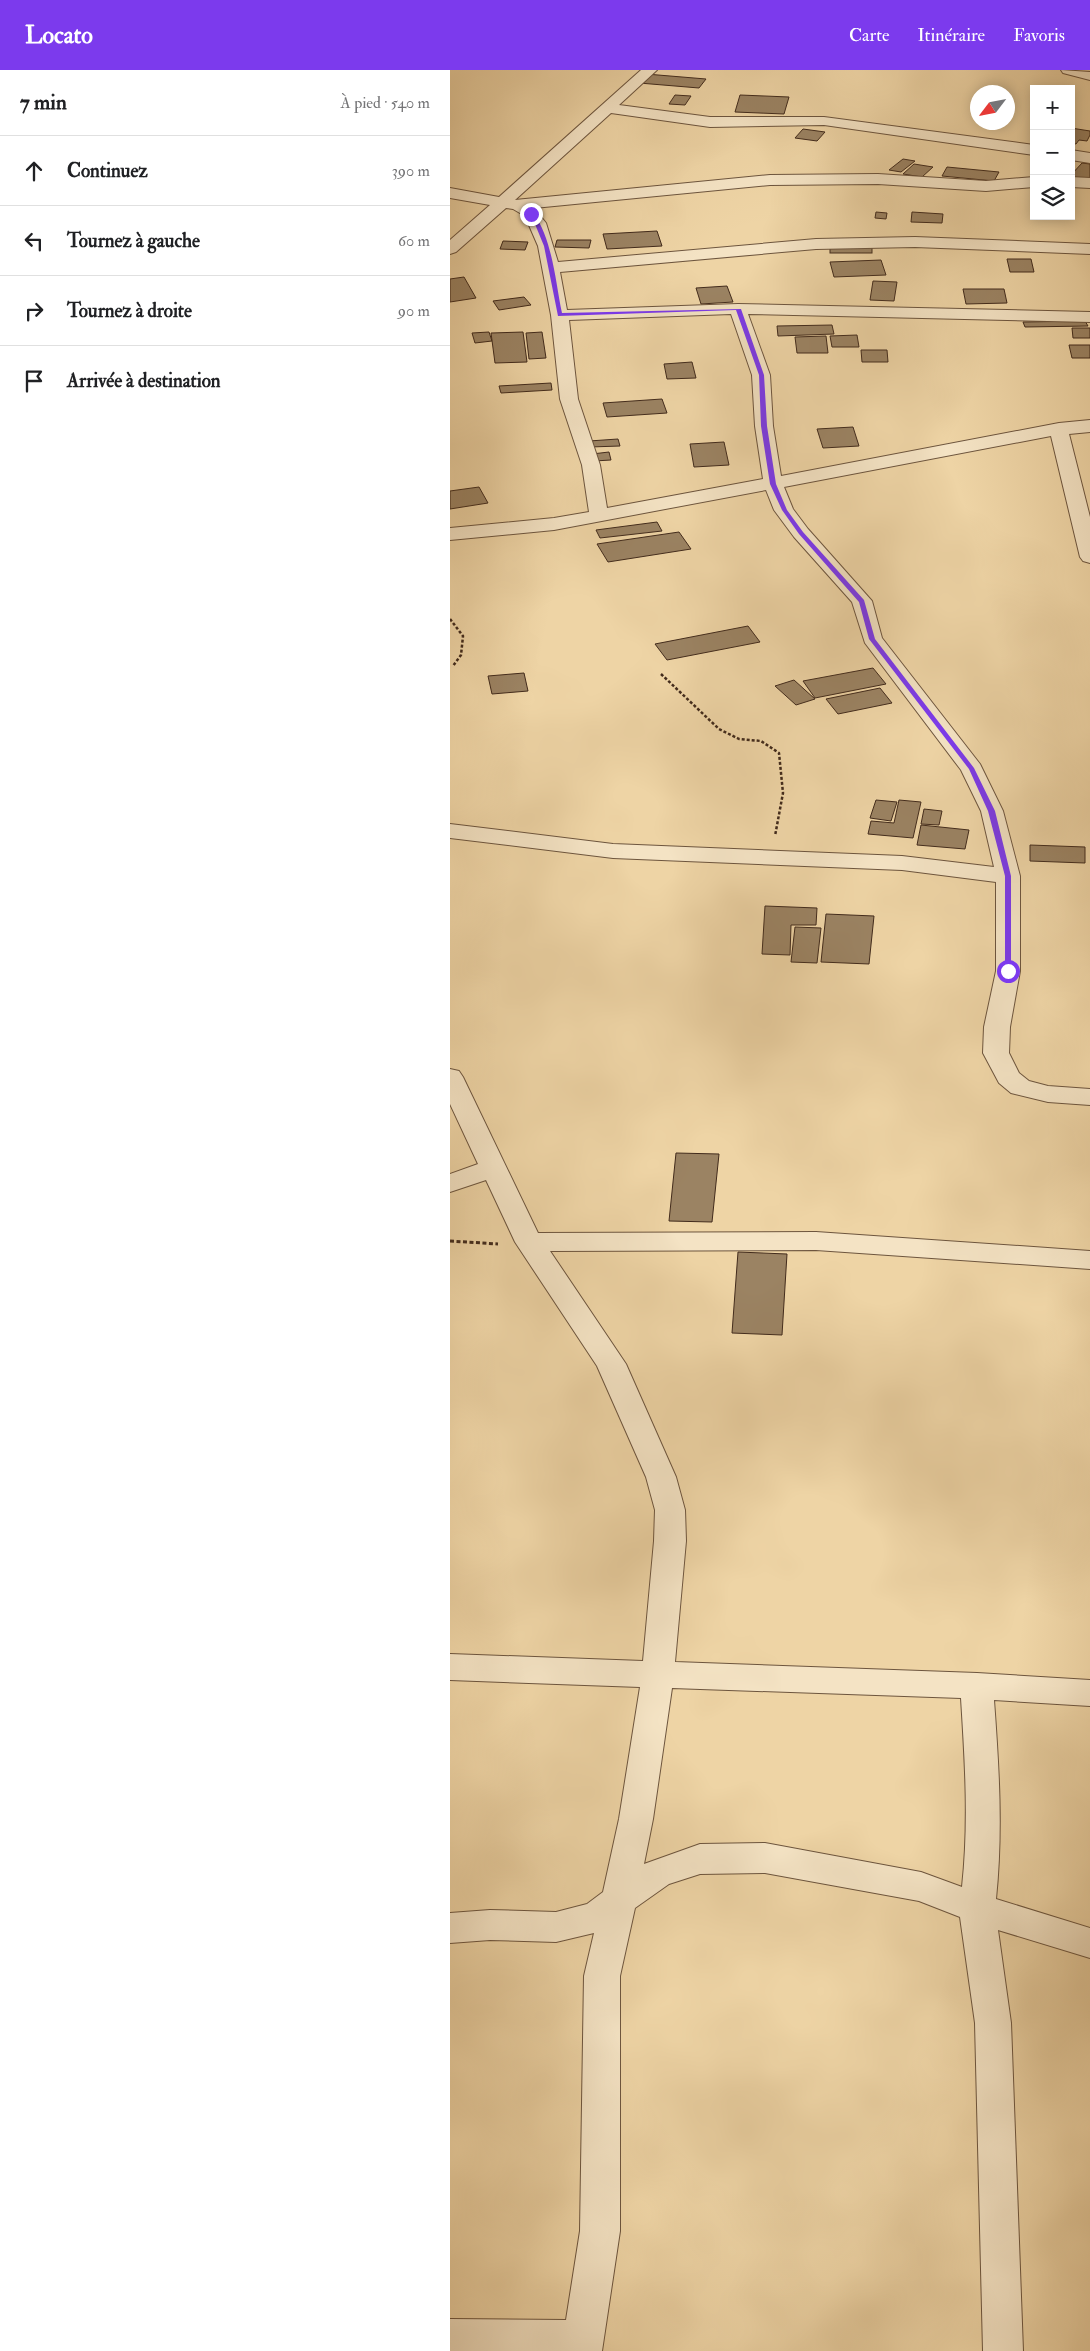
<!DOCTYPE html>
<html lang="fr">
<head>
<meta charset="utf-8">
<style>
	:root { --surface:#fff; --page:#f6f6f6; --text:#202124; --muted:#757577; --line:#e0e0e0; --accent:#7c3aed }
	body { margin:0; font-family:"IM FELL Double Pica",serif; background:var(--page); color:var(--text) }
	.controls { position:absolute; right:15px; top:15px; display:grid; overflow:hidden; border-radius:0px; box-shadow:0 2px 12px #0003 }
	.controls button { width:45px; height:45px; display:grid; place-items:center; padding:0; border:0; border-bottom:1px solid var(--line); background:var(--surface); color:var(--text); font:25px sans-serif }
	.compass { position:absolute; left:520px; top:15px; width:45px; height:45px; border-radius:50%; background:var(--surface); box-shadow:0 2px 12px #0003; rotate:238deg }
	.stop { position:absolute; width:15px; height:15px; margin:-11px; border:4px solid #7c3aed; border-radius:50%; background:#fff }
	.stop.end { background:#7c3aed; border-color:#fff; box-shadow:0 1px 5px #0008 }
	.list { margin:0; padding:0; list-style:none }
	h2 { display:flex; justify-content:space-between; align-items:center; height:65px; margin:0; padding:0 20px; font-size:21px }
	h2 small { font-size:16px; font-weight:400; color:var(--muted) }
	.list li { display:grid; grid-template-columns:32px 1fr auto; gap:15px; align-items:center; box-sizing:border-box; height:70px; padding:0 20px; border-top:1px solid var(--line) }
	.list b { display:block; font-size:19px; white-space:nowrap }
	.list em { font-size:16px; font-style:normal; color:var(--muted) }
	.icon { flex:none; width:28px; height:28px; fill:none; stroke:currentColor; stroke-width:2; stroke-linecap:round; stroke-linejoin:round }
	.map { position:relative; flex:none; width:640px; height:2281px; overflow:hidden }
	header { display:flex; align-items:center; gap:30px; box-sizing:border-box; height:70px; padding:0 25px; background:var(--accent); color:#fff }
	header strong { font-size:24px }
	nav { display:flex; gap:28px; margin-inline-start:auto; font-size:18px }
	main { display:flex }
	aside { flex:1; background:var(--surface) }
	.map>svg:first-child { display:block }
	.building { fill:#9b8363; stroke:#422b1c }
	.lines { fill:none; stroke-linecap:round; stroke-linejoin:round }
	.minor-casing { stroke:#6d553e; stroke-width:2 }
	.path-far1 { stroke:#422b1c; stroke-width:2.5; stroke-dasharray:3 2; stroke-linecap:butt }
	.path { stroke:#422b1c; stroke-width:3; stroke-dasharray:4 2.5; stroke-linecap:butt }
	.minor { fill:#f4e3c4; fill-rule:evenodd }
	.route { fill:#7c3aed }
</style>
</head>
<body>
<header>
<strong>Locato</strong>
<nav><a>Carte</a><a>Itinéraire</a><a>Favoris</a></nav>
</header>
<main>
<aside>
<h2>7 min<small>À pied · 540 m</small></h2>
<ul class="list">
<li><svg class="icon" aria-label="ahead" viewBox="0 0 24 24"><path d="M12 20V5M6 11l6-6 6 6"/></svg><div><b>Continuez</b></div><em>390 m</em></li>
<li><svg class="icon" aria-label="left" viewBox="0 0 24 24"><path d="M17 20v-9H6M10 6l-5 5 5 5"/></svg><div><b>Tournez à gauche</b></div><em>60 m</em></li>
<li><svg class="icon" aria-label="right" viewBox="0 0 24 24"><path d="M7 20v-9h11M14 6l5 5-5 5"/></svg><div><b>Tournez à droite</b></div><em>90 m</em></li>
<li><svg class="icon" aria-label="arrive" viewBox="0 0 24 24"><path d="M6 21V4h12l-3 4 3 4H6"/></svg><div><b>Arrivée à destination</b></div></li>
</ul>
</aside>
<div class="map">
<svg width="640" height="2281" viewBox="0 0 640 2281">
	<rect width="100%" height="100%" fill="#eed4a5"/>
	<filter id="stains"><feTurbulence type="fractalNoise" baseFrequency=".004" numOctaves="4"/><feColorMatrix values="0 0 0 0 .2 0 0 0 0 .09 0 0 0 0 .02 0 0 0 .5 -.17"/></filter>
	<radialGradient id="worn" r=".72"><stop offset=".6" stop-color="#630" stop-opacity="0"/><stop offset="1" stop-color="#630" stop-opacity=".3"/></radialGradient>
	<g class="building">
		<polygon points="196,4 256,9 249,18 189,13"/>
		<polygon points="225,25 241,26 235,35 219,34"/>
		<polygon points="290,25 339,27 334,44 285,42"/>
		<polygon points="621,58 640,61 640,65 637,71 629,70 626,74 621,73"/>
		<polygon points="353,59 375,62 367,71 345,68"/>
		<polygon points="453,89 465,91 451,102 439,100"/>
		<polygon points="632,93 640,94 640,112 621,109 621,105"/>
		<polygon points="464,94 483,97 472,107 453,104"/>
		<polygon points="497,97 549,102 544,111 492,106"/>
		<polygon points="426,142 437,143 436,149 425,148"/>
		<polygon points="462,142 493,144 492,153 461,152"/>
		<polygon points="207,161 212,176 157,179 153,164"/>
		<polygon points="107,170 141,170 139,178 105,177"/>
		<polygon points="53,171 78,172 75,180 50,179"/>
		<rect x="380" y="177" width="42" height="6"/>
		<polygon points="557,189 581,189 584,202 560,202"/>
		<polygon points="431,190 436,205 384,207 380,192"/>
		<polygon points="14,207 26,228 0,232 0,209"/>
		<polygon points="423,211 447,212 444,231 420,230"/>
		<polygon points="277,216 283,232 251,234 246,218"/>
		<polygon points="513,219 554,219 557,233 516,234"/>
		<polygon points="74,227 81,235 49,240 43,231"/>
		<polygon points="635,251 638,256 575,257 573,252"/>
		<polygon points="382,255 384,264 328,266 327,256"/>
		<polygon points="622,258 640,258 640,268 623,268"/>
		<polygon points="39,262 42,271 25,273 22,263"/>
		<polygon points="73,262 77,292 45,293 41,263"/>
		<polygon points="92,262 96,288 79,289 76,263"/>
		<polygon points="407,265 409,277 382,277 380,266"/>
		<polygon points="376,266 378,283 347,283 345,267"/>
		<polygon points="619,275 640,275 640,288 622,288"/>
		<polygon points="411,280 437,280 438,292 412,292"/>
		<polygon points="242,292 246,308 217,309 214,294"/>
		<polygon points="101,313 102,320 51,323 49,316"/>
		<polygon points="212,329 217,343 157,347 153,333"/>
		<polygon points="403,357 409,376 373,378 367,359"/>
		<polygon points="168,369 170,376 140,377 139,371"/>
		<polygon points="274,372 279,395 244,397 240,374"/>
		<polygon points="159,382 161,390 144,391 142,384"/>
		<polygon points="29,417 38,433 0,439 0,421"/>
		<polygon points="207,452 212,461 150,468 146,460"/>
		<polygon points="229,462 241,479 158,492 147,474"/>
		<polygon points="298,556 310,572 217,590 205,574"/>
		<polygon points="423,598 436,614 365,628 353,611"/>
		<polygon points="74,603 78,621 42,624 38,606"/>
		<polygon points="344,610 365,629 346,635 325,616"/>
		<polygon points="430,618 442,633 388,644 376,629"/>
		<polygon points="426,730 447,732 441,751 420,748"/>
		<polygon points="449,730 471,732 463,768 418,764 421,751 444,753"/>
		<polygon points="474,739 492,741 489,755 471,754"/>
		<polygon points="471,755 519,760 515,779 467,775"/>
		<polygon points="580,775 635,777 635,793 580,791"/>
		<polygon points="315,836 367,838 366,855 341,855 340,885 312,884"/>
		<polygon points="376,844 424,846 419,894 371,892"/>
		<polygon points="345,857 371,858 367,893 341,892"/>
		<polygon points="226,1083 269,1084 262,1152 219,1151"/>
		<polygon points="288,1182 337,1184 332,1265 282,1263"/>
	</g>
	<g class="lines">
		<g class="minor-casing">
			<g id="minor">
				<path d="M191 0H207L169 35 260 47H374L584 75V85L374 55 260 57 161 43 65 130 320 105 428 104 536 111 584 107V117L536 121 428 114 320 115 84 138 96 153 108 192 366 169 465 167 640 174V184L465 177 366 179 110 202 117 240 288 234 640 242V252L298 244 320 305 323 356 331 406 609 353 640 350V362L619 364 640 447V493L633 491 630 487 601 366 334 417 343 439 358 459 422 531 432 568 530 694 553 741 570 806V901L560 957 559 983 569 1003 579 1011 598 1016 640 1019V1035L598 1032 561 1023 549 1013 533 983 534 957 546 901V812L452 800 163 788 0 768V754L163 774 452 786 544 797 531 741 511 700 415 573 402 532 344 467 324 440 316 420 104 460 0 470V458L104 448 139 442 132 395 110 329 101 245 88 176 75 146 63 139 56 138 6 182 0 184V170L40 135 0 128V118L49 127ZM281 244 302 305 305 356 313 409 157 438 150 395 128 329 119 250Z"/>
				<polygon points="611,0 640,2 640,10 613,3"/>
				<polygon points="621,80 640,83 640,93 621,90"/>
				<polygon points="621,107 640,108 640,118 621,117"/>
				<path d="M0 999 9 1001 13 1007 88 1163 366 1162 640 1181V1199L366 1180 100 1181 176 1294 226 1407 235 1440 236 1471 225 1592 527 1603 640 1610V1636L544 1630C549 1697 553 1762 546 1829L640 1858V1888L548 1860 561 1953 573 2281H533L525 1953 510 1847 469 1831 315 1803 250 1804 219 1814 185 1838 170 1906V2161L152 2281H0V2249L116 2250 130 2161 134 1906 144 1863 106 1872 40 1870 0 1873V1843L40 1840 106 1842 137 1834 153 1822 169 1749 190 1617 0 1610V1584L193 1591 204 1471 205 1440 196 1407 147 1296 65 1172 36 1110 0 1122V1104L28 1094 0 1034ZM222 1618 511 1628C515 1692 519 1754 512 1817L471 1802 315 1773 250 1774 194 1794 203 1749Z"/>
			</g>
		</g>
		<g class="path-far1">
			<polyline points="0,549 13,566 11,585 3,596"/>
			<polyline points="211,604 269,659 289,669 311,671 329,683 333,723 325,766"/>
		</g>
		<polyline class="path" points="0,1171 48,1174"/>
		<use href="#minor" class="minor"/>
	</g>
	<path class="route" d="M80 142H83C103 171 105 210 112 243L291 239 314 305 317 356 326 414 337 440 353 462 414 530 425 569 524 698 545 741 561 806V902L555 901V806L538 741 519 699 419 569 409 532 349 464 332 440 320 414 311 356 309 305 286 240 108 246 94 176Z"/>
	<rect width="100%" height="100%" filter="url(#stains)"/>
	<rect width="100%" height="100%" fill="url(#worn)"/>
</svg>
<div class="controls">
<button>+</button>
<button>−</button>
<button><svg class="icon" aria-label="layers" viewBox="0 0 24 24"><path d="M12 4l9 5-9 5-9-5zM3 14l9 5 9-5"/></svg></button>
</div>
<svg class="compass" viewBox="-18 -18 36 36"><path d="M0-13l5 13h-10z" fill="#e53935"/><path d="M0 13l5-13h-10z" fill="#757577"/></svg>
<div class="stop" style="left:558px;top:901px"></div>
<div class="stop end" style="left:81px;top:144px"></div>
</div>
</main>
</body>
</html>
